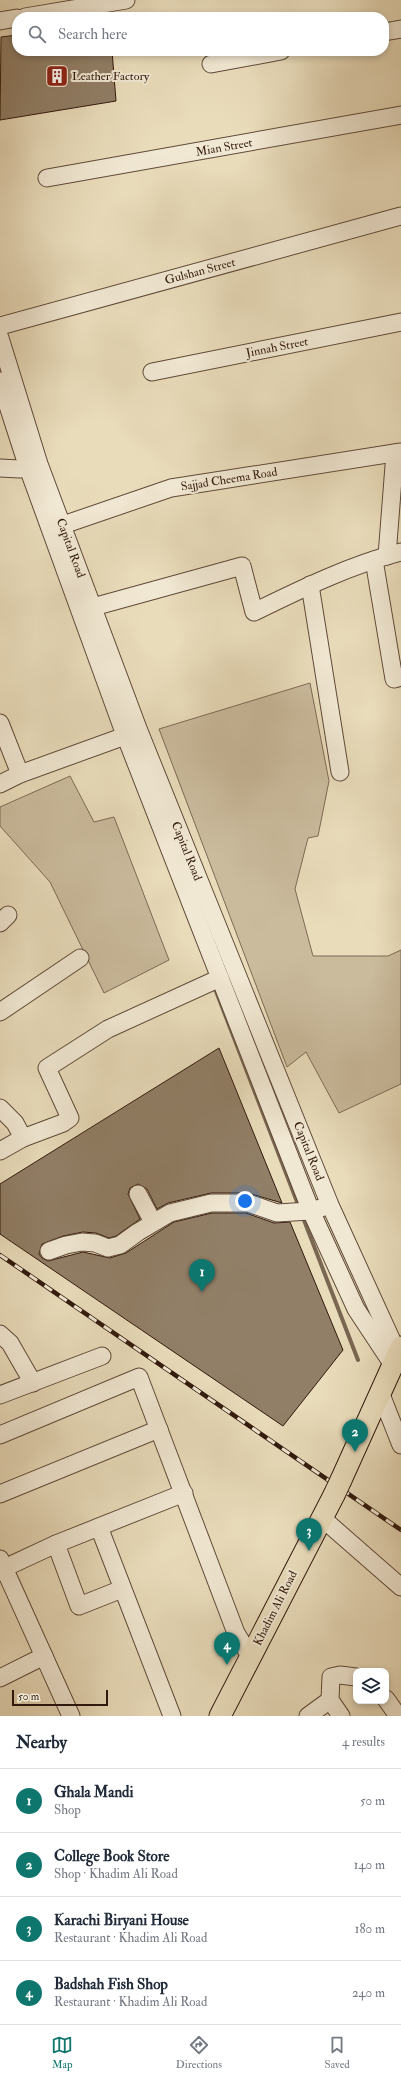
<!DOCTYPE html>
<html lang="en">
<head>
<meta charset="utf-8">
<style>
	:root { --surface:#fff; --page:#f6f6f7; --text:#1f2937; --muted:#747a83; --line:#e0e1e3; --accent:#0f766e }
	body { margin:0; font-family:"IM FELL Double Pica",serif; background:var(--page); color:var(--text) }
	.controls { position:absolute; right:12px; bottom:12px; display:grid; overflow:hidden; border-radius:8px; box-shadow:0 2px 6px #0003 }
	.controls button { width:36px; height:36px; display:grid; place-items:center; padding:0; border:0; border-bottom:1px solid var(--line); background:var(--surface); color:var(--text); font:20px sans-serif }
	.scale { position:absolute; left:12px; bottom:10px; width:96px; box-sizing:border-box; padding-left:4px; border:2px solid #311a0d; border-top:0; font-size:11px; line-height:14px; white-space:nowrap; color:#311a0d; -webkit-text-stroke:3px #f1e8d3; paint-order:stroke }
	.you { position:absolute; left:245px; top:1201px; width:14px; height:14px; margin:-10px; border:3px solid #fff; border-radius:50%; background:#1a73e8; box-shadow:0 0 0 6px #1a73e833 }
	.badge { display:grid; place-items:center; width:26px; height:26px; border-radius:50%; background:var(--accent); color:#fff; font-size:13px; font-weight:700 }
	.pin { position:absolute; translate:-50% -33px; filter:drop-shadow(0 1px 2px #0008) }
	.pin::after { content:''; position:absolute; top:21px; width:14px; height:12px; background:inherit; clip-path:polygon(0 0,100% 0,50% 100%) }
	.list { margin:0; padding:0; list-style:none }
	h2 { display:flex; justify-content:space-between; align-items:center; height:52px; margin:0; padding:0 16px; font-size:17px }
	h2 small { font-size:13px; font-weight:400; color:var(--muted) }
	.list li { display:grid; grid-template-columns:26px 1fr auto; gap:12px; align-items:center; box-sizing:border-box; height:64px; padding:0 16px; border-top:1px solid var(--line) }
	.list b { display:block; font-size:15px; white-space:nowrap }
	.list p { margin:0; font-size:13px; white-space:nowrap; color:var(--muted) }
	.list em { font-size:13px; font-style:normal; color:var(--muted) }
	.icon { flex:none; width:22px; height:22px; fill:none; stroke:currentColor; stroke-width:2; stroke-linecap:round; stroke-linejoin:round }
	.map { position:relative; flex:none; width:401px; height:1716px; overflow:hidden }
	.search { position:absolute; background:var(--surface); box-shadow:0 2px 6px #0003; left:12px; right:12px; top:12px; height:44px; display:flex; align-items:center; gap:10px; box-sizing:border-box; padding:0 14px; border-radius:16px; color:var(--muted); font-size:15px }
	.sheet { height:308px; background:var(--surface) }
	nav { display:flex; justify-content:space-around; align-items:center; box-sizing:border-box; height:56px; border-top:1px solid var(--line); background:var(--surface); font-size:11px; color:var(--muted) }
	nav a { display:grid; justify-items:center; gap:2px }
	nav .on { color:var(--accent) }
	.map>svg:first-child { display:block }
	.green { fill:#cabb9d; stroke:#7e6a55 }
	.lines { fill:none; stroke-linecap:round; stroke-linejoin:round }
	.stream { stroke:#7a6752; stroke-width:4 }
	.building { fill:#917f67; stroke:#311a0d }
	.minor-casing { stroke:#5f4a38; stroke-width:19 }
	.major-casing { stroke:#311a0d; stroke-width:23 }
	.minor { stroke:#f1e8d3; stroke-width:17 }
	.major { stroke:#e9dcbb; stroke-width:21 }
	.rail-casing { stroke:#311a0d; stroke-width:4.5 }
	.rail { stroke:#f1e8d3; stroke-width:3; stroke-dasharray:9; stroke-linecap:butt }
	.major-bridge-casing { stroke:#311a0d; stroke-width:23; stroke-linecap:butt }
	.major-bridge { stroke:#e9dcbb; stroke-width:21 }
	.labels { text-anchor:middle; stroke-width:4; stroke-linejoin:round; paint-order:stroke }
	.poi-label { font-size:12px; fill:#311a0d; stroke:#f1e8d3; text-anchor:start }
	.street-label { font-size:12px; fill:#311a0d; stroke:#f1e8d3 }
</style>
</head>
<body>
<div class="map">
<svg width="401" height="1716" viewBox="0 0 401 1716">
	<rect width="100%" height="100%" fill="#e9dcbb"/>
	<filter id="stains"><feTurbulence type="fractalNoise" baseFrequency=".005" numOctaves="4"/><feColorMatrix values="0 0 0 0 .2 0 0 0 0 .09 0 0 0 0 .02 0 0 0 .5 -.17"/></filter>
	<radialGradient id="worn" r=".72"><stop offset=".6" stop-color="#630" stop-opacity="0"/><stop offset="1" stop-color="#630" stop-opacity=".3"/></radialGradient>
	<g class="green">
		<polygon points="310,683 329,781 318,836 308,838 295,889 313,956 388,956 401,950 401,1084 339,1113 306,1052 287,1067 159,729"/>
		<polygon points="70,776 94,822 114,817 169,960 104,993 50,882 0,826 0,807"/>
	</g>
	<g class="lines">
		<g class="stream">
			<polyline points="214,986 299,1207"/>
			<polyline points="302,1215 358,1360"/>
		</g>
	</g>
	<g class="building">
		<polygon points="17,35 17,51 112,51 116,101 0,120 1,37"/>
		<polygon points="219,1048 282,1203 248,1193 211,1193 168,1203 157,1209 147,1189 138,1184 130,1188 128,1194 140,1219 116,1236 109,1238 96,1233 83,1232 63,1236 42,1244 39,1254 42,1258 48,1261 83,1252 110,1258 126,1253 174,1222 212,1213 246,1213 274,1223 290,1222 343,1350 283,1426 0,1234 0,1184"/>
	</g>
	<g class="lines">
		<g class="minor-casing">
			<g id="minor">
				<polyline points="25,17 126,0"/>
				<polyline points="0,21 17,18"/>
				<polyline points="384,32 401,29"/>
				<polyline points="211,64 281,51"/>
				<polyline points="47,178 401,115"/>
				<polyline points="0,326 401,216"/>
				<polyline points="0,338 39,464 139,731 330,1205 398,1354"/>
				<polyline points="152,372 401,322"/>
				<polyline points="0,381 28,468 125,735 311,1211 356,1309 393,1365"/>
				<polyline points="0,468 20,469 37,465"/>
				<polyline points="63,525 171,488 401,452"/>
				<polyline points="387,556 395,453"/>
				<polyline points="374,560 394,679 401,677"/>
				<polyline points="310,585 340,772"/>
				<path d="M93 607 242 566 254 612C301 589 350 565 401 552"/>
				<polyline points="0,723 20,774"/>
				<polyline points="0,784 20,774 136,732"/>
				<polyline points="0,923 8,915"/>
				<polyline points="0,1012 80,958"/>
				<polyline points="0,1108 15,1123 23,1138"/>
				<polyline points="0,1151 23,1138 63,1123 70,1118 47,1068 108,1029 220,978"/>
				<polyline points="138,1194 153,1222"/>
				<polyline points="49,1251 66,1245 82,1242 95,1243 108,1248 120,1245 138,1232 170,1213 211,1203 248,1203 277,1213 310,1211 321,1208"/>
				<polyline points="0,1334 10,1343 33,1383"/>
				<polyline points="380,1392 401,1445"/>
				<polyline points="0,1395 102,1356"/>
				<polyline points="0,1435 139,1377 236,1633 250,1656"/>
				<polyline points="0,1494 159,1429"/>
				<polyline points="322,1518 401,1587"/>
				<polyline points="99,1527 172,1716"/>
				<polyline points="56,1544 79,1606 122,1589"/>
				<polyline points="0,1559 71,1716"/>
				<polyline points="0,1570 56,1544 184,1493"/>
				<polyline points="0,1678 44,1656"/>
				<polyline points="386,1699 398,1716"/>
				<polyline points="308,1716 330,1700"/>
				<polyline points="341,1716 330,1700 331,1677 340,1675 356,1677"/>
			</g>
		</g>
		<g class="major-casing">
			<g id="major">
				<polyline points="341,1480 401,1347"/>
				<polyline points="220,1716 334,1495"/>
			</g>
		</g>
		<use href="#minor" class="minor"/>
		<use href="#major" class="major"/>
		<g class="rail-casing">
			<polyline id="rail" points="0,1255 401,1530"/>
		</g>
		<use href="#rail" class="rail"/>
		<g class="major-bridge-casing">
			<polyline id="major-bridge" points="334,1495 341,1480"/>
		</g>
		<use href="#major-bridge" class="major-bridge"/>
	</g>
	<defs>
		<g id="building-square" transform="scale(1.15)"><rect x="-9" y="-9" width="18" height="18" rx="4" fill="#8f2418" stroke="#f1e8d3"/><path d="M-4-6H4V6H1V3H-1V6H-4ZM-2.5-4.3h1.7v1.8h-1.7ZM.8-4.3h1.7v1.8H.8ZM-2.5-1h1.7V.8h-1.7ZM.8-1h1.7V.8H.8Z" fill="#fff"/></g>
	</defs>
	<g fill-rule="evenodd">
		<use href="#building-square" x="57" y="76"/>
	</g>
	<g class="labels">
		<g class="poi-label">
			<text x="72" y="80">Leather Factory</text>
		</g>
		<g class="street-label">
			<text transform="translate(224 147) rotate(-10)" y="4">Mian Street</text>
			<text transform="translate(200 271) rotate(-15)" y="4">Gulshan Street</text>
			<text transform="translate(277 347) rotate(-11)" y="4">Jinnah Street</text>
			<text transform="translate(229 479) rotate(-9)" y="4">Sajjad Cheema Road</text>
			<text transform="translate(71 548) rotate(70)" y="4">Capital Road</text>
			<text transform="translate(187 851) rotate(68)" y="4">Capital Road</text>
			<text transform="translate(309 1151) rotate(68)" y="4">Capital Road</text>
			<text transform="translate(275 1608) rotate(-63)" y="4">Khadim Ali Road</text>
		</g>
	</g>
	<rect width="100%" height="100%" filter="url(#stains)"/>
	<rect width="100%" height="100%" fill="url(#worn)"/>
</svg>
<div class="controls">
<button><svg class="icon" aria-label="layers" viewBox="0 0 24 24"><path d="M12 4l9 5-9 5-9-5zM3 14l9 5 9-5"/></svg></button>
</div>
<div class="scale">50 m</div>
<div class="you"></div>
<div class="pin badge" style="left:202px;top:1292px">1</div>
<div class="pin badge" style="left:355px;top:1452px">2</div>
<div class="pin badge" style="left:309px;top:1551px">3</div>
<div class="pin badge" style="left:227px;top:1665px">4</div>
<div class="search"><svg class="icon" aria-label="search" viewBox="0 0 24 24"><circle cx="10" cy="10" r="6"/><path d="M15 15l6 6"/></svg>Search here</div>
</div>
<section class="sheet">
<h2>Nearby<small>4 results</small></h2>
<ul class="list">
<li><span class="badge">1</span><div><b>Ghala Mandi</b><p>Shop</p></div><em>50 m</em></li>
<li><span class="badge">2</span><div><b>College Book Store</b><p>Shop · Khadim Ali Road</p></div><em>140 m</em></li>
<li><span class="badge">3</span><div><b>Karachi Biryani House</b><p>Restaurant · Khadim Ali Road</p></div><em>180 m</em></li>
<li><span class="badge">4</span><div><b>Badshah Fish Shop</b><p>Restaurant · Khadim Ali Road</p></div><em>240 m</em></li>
</ul>
</section>
<nav>
<a class="on"><svg class="icon" aria-label="map" viewBox="0 0 24 24"><path d="M3 6l6-2 6 2 6-2v14l-6 2-6-2-6 2zM9 4v14M15 6v14"/></svg>Map</a>
<a><svg class="icon" aria-label="directions" viewBox="0 0 24 24"><path d="M12 3l9 9-9 9-9-9zM9 14v-3h6M13 9l2 2-2 2"/></svg>Directions</a>
<a><svg class="icon" aria-label="saved" viewBox="0 0 24 24"><path d="M7 4h10v16l-5-4-5 4z"/></svg>Saved</a>
</nav>
</body>
</html>
